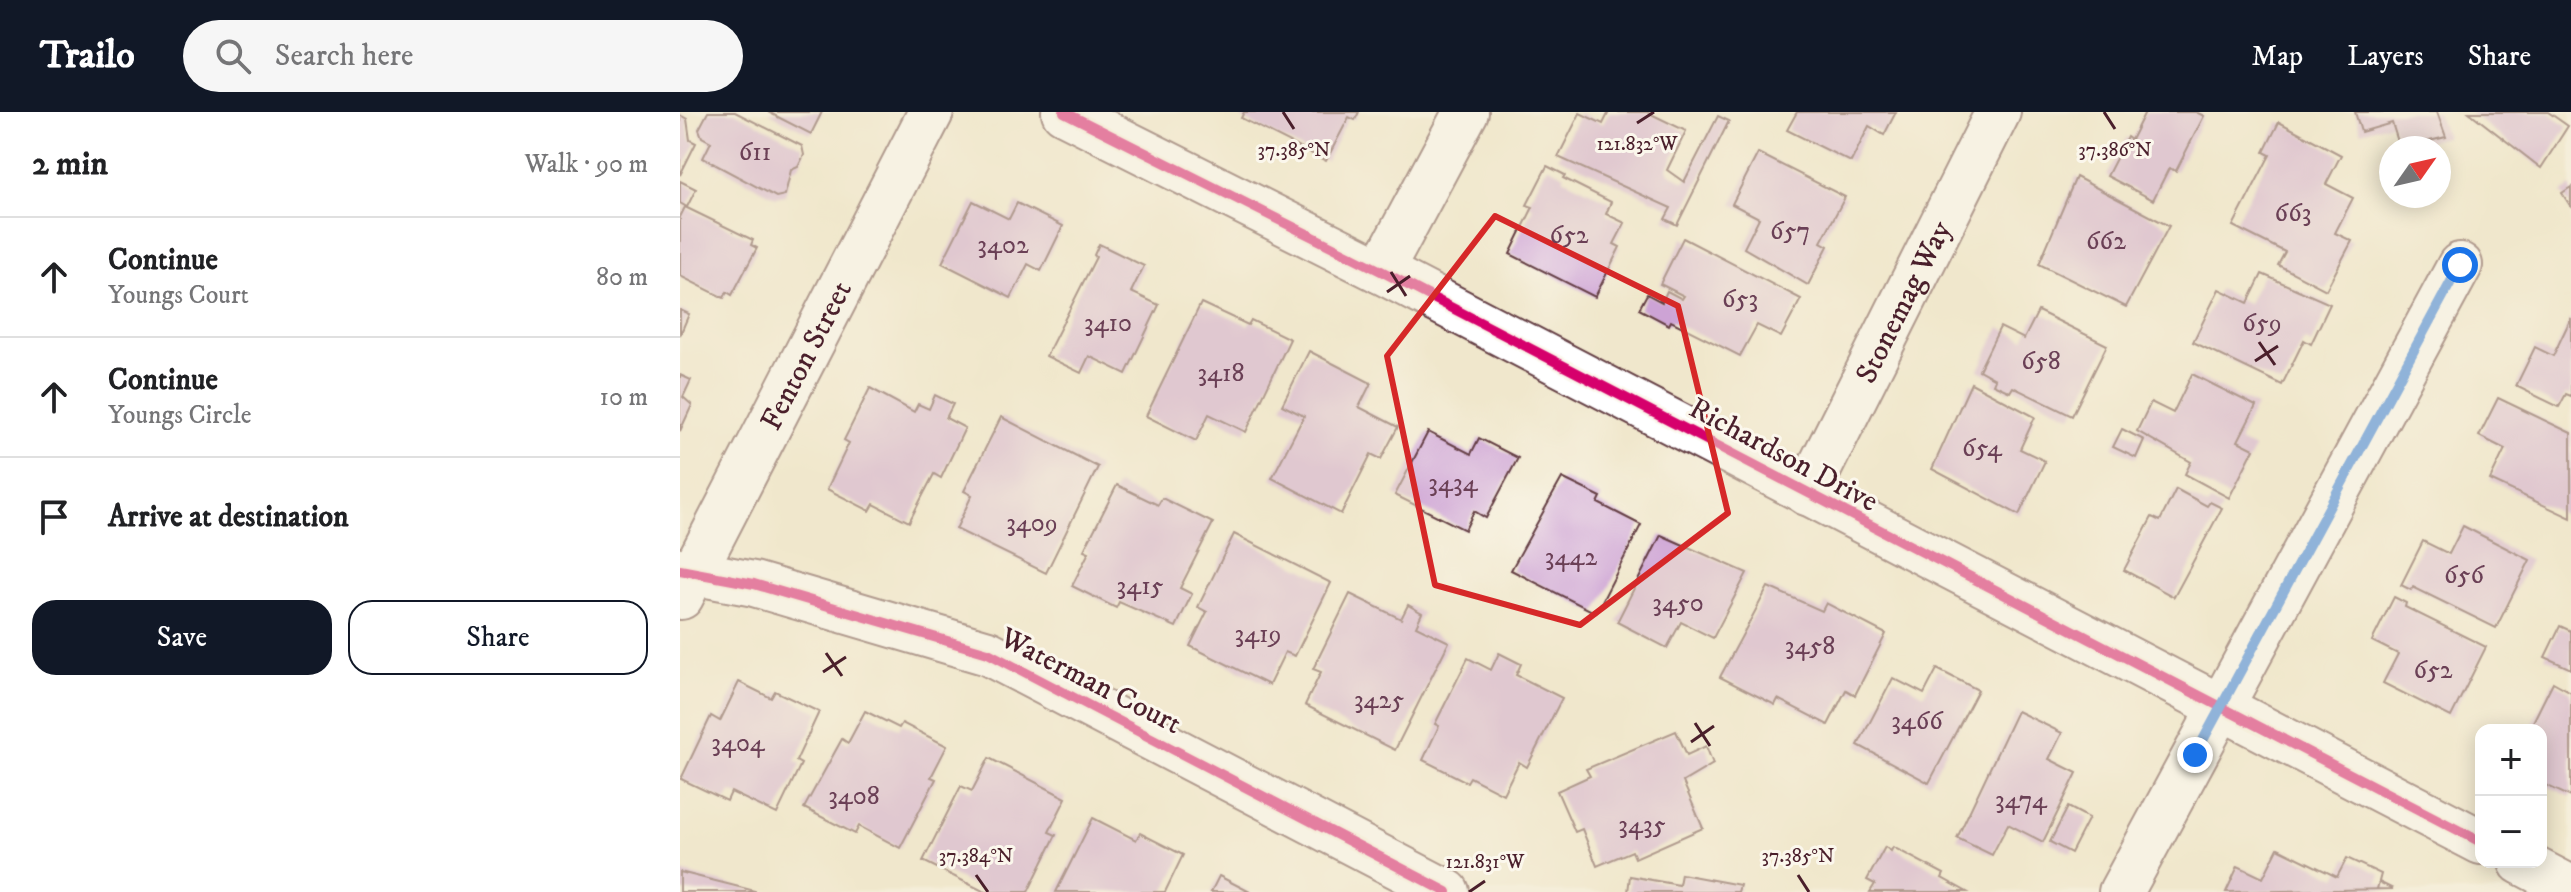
<!DOCTYPE html>
<html lang="en">
<head>
<meta charset="utf-8">
<style>
	:root { --surface:#fff; --page:#f6f6f6; --text:#202124; --muted:#757577; --line:#e0e0e0; --accent:#111827 }
	body { margin:0; font-family:"IM FELL DW Pica",serif; background:var(--page); color:var(--text) }
	.controls { position:absolute; right:24px; bottom:24px; display:grid; overflow:hidden; border-radius:16px; box-shadow:0 4px 20px #0003 }
	.controls button { width:72px; height:72px; display:grid; place-items:center; padding:0; border:0; border-bottom:2px solid var(--line); background:var(--surface); color:var(--text); font:40px sans-serif }
	.compass { position:absolute; left:1699px; top:24px; width:72px; height:72px; border-radius:50%; background:var(--surface); box-shadow:0 4px 20px #0003; rotate:56deg }
	.stop { position:absolute; width:24px; height:24px; margin:-18px; border:6px solid #1a73e8; border-radius:50%; background:#fff }
	.stop.end { background:#1a73e8; border-color:#fff; box-shadow:0 2px 8px #0008 }
	.list { margin:0; padding:0; list-style:none }
	h2 { display:flex; justify-content:space-between; align-items:center; height:104px; margin:0; padding:0 32px; font-size:34px }
	h2 small { font-size:26px; font-weight:400; color:var(--muted) }
	.list li { display:grid; grid-template-columns:52px 1fr auto; gap:24px; align-items:center; box-sizing:border-box; height:120px; padding:0 32px; border-top:2px solid var(--line) }
	.list b { display:block; font-size:30px; white-space:nowrap }
	.list p { margin:0; font-size:26px; white-space:nowrap; color:var(--muted) }
	.list em { font-size:26px; font-style:normal; color:var(--muted) }
	.actions { display:flex; gap:16px; padding:24px 32px }
	.actions a { flex:1; padding:18px 0; border:2px solid var(--accent); border-radius:24px; text-align:center; font-size:28px; color:var(--accent) }
	.actions .main { background:var(--accent); color:#fff }
	.icon { flex:none; width:44px; height:44px; fill:none; stroke:currentColor; stroke-width:2; stroke-linecap:round; stroke-linejoin:round }
	.map { position:relative; flex:none; width:1891px; height:780px; overflow:hidden }
	header { display:flex; align-items:center; gap:48px; box-sizing:border-box; height:112px; padding:0 40px; background:var(--accent); color:#fff }
	header strong { font-size:38px }
	nav { display:flex; gap:44px; margin-inline-start:auto; font-size:28px }
	.search { width:560px; height:72px; background:var(--page); display:flex; align-items:center; gap:20px; box-sizing:border-box; padding:0 28px; border-radius:44px; color:var(--muted); font-size:30px }
	main { display:flex }
	aside { flex:1; background:var(--surface) }
	.map>svg:first-child { display:block }
	.building { fill:#cda3d5 }
	.lines { fill:none; stroke-linecap:round; stroke-linejoin:round }
	.minor-casing { stroke:#633d43; stroke-width:48 }
	.minor { stroke:#fff; stroke-width:44 }
	.cycleway-casing { stroke:#fbf7ec; stroke-width:15 }
	.cycleway { stroke:#d6006c; stroke-width:10 }
	.route { stroke:#1a73e8; stroke-width:10 }
	.marked { fill:none; stroke:#d62828; stroke-width:6; stroke-linejoin:round }
	.ticks { fill:none; stroke:#4a1f2b; stroke-width:3 }
	.labels { text-anchor:middle; stroke-width:6; stroke-linejoin:round; paint-order:stroke }
	.number-label { font-size:26px; fill:#6b4056 }
	.street-label { font-size:30px; fill:#4a1f2b; stroke:#fbf7ec }
	.ticks-label { font-size:20px; text-anchor:middle; fill:#4a1f2b; stroke:#fbf7ec; stroke-width:6; stroke-linejoin:round; paint-order:stroke }
</style>
</head>
<body>
<header>
<strong>Trailo</strong>
<div class="search"><svg class="icon" aria-label="search" viewBox="0 0 24 24"><circle cx="10" cy="10" r="6"/><path d="M15 15l6 6"/></svg>Search here</div>
<nav><a>Map</a><a>Layers</a><a>Share</a></nav>
</header>
<main>
<aside>
<h2>2 min<small>Walk · 90 m</small></h2>
<ul class="list">
<li><svg class="icon" aria-label="ahead" viewBox="0 0 24 24"><path d="M12 20V5M6 11l6-6 6 6"/></svg><div><b>Continue</b><p>Youngs Court</p></div><em>80 m</em></li>
<li><svg class="icon" aria-label="ahead" viewBox="0 0 24 24"><path d="M12 20V5M6 11l6-6 6 6"/></svg><div><b>Continue</b><p>Youngs Circle</p></div><em>10 m</em></li>
<li><svg class="icon" aria-label="arrive" viewBox="0 0 24 24"><path d="M6 21V4h12l-3 4 3 4H6"/></svg><div><b>Arrive at destination</b></div></li>
</ul>
<div class="actions"><a class="main">Save</a><a>Share</a></div>
</aside>
<div class="map">
<svg width="1891" height="780" viewBox="0 0 1891 780">
	<rect width="100%" height="100%" fill="#fbf7ec"/>
	<filter id="ink" filterUnits="userSpaceOnUse"><feTurbulence type="fractalNoise" baseFrequency=".0125" numOctaves="2"/><feDisplacementMap in="SourceGraphic" scale="16" xChannelSelector="R" yChannelSelector="G"/><feConvolveMatrix kernelMatrix="1 2 1 2 8 2 1 2 1" color-interpolation-filters="sRGB"/></filter>
	<filter id="wash" filterUnits="userSpaceOnUse"><feTurbulence type="fractalNoise" baseFrequency=".006" numOctaves="4" result="noise"/><feDisplacementMap in="SourceGraphic" scale="32" xChannelSelector="R" yChannelSelector="G"/><feGaussianBlur stdDeviation="1.8" result="paint"/><feColorMatrix in="noise" values="0 0 0 0 0 0 0 0 0 0 0 0 0 0 0 0 0 1.4 0 .05"/><feComposite in="paint" operator="in"/></filter>
	<g filter="url(#wash)">
		<rect width="100%" height="100%" fill="#f0e7cc"/>
		<g id="blocks">
			<g class="building">
				<polygon points="28,0 55,0 122,34 124,43 118,55 111,58 105,83 96,85 23,46 31,30 22,25 19,17"/>
				<polygon points="88,0 142,0 131,22"/>
				<polygon points="564,0 679,0 675,8 669,5 646,49 561,6"/>
				<polygon points="929,0 967,0 1006,19 987,58 1004,70 1038,4 1049,9 997,113 985,107 991,96 878,45 900,1 923,12"/>
				<polygon points="1117,0 1216,0 1204,23 1189,14 1171,50 1107,18"/>
				<polygon points="1465,0 1516,0 1524,4 1496,59 1489,56 1473,88 1427,64 1447,25 1451,28"/>
				<polygon points="1675,0 1757,0 1766,25 1720,36 1712,11 1681,20"/>
				<polygon points="1789,0 1868,0 1888,14 1861,56"/>
				<polygon points="0,3 7,7 10,28 16,31 0,63"/>
				<polygon points="1599,10 1661,43 1646,72 1673,86 1655,121 1672,129 1646,178 1598,153 1605,140 1553,114 1590,43 1584,40"/>
				<polygon points="1078,41 1165,85 1141,130 1148,134 1128,173 1064,136 1079,106 1052,92"/>
				<polygon points="867,54 885,63 883,66 931,90 926,102 945,111 934,132 940,135 915,185 830,142 853,95 847,93"/>
				<polygon points="1396,65 1489,114 1446,195 1359,152"/>
				<polygon points="0,69 16,77 7,95 0,91"/>
				<polygon points="1891,75 1891,95 1882,81"/>
				<polygon points="293,89 329,107 337,91 383,114 361,159 348,152 331,186 262,151"/>
				<polygon points="5,95 73,128 71,133 77,136 52,183 47,180 44,186 0,164 0,105"/>
				<polygon points="1003,126 1121,187 1101,225 1077,213 1060,244 991,209 989,213 959,197 967,182 982,190 987,179 1002,187 1004,184 980,172"/>
				<polygon points="419,132 464,154 451,180 479,193 446,262 409,244 401,261 366,244 416,145 414,143"/>
				<polygon points="1582,162 1650,192 1631,232 1624,228 1602,273 1513,230 1539,177 1568,191"/>
				<polygon points="521,191 568,213 571,208 610,227 566,320 529,302 516,329 466,304"/>
				<polygon points="0,198 9,202 0,223"/>
				<polygon points="1358,199 1427,233 1392,304 1333,275 1330,280 1313,272 1315,267 1299,258 1320,215 1344,227"/>
				<polygon points="1891,206 1891,284 1886,282 1879,295 1836,274 1855,235 1873,244"/>
				<polygon points="629,239 691,271 679,295 718,315 701,347 691,342 661,402 592,366 624,304 602,293"/>
				<polygon points="1512,262 1576,294 1558,329 1574,337 1549,386 1505,362 1511,350 1457,319 1471,290 1493,301"/>
				<polygon points="0,263 11,268 3,285 12,293 0,319"/>
				<polygon points="1291,271 1355,305 1340,337 1365,349 1339,403 1252,357"/>
				<polygon points="190,276 234,300 238,292 249,297 255,283 273,292 266,306 285,316 261,366 254,362 229,410 194,392 190,399 147,377 169,331 164,328"/>
				<polygon points="1818,286 1891,321 1891,406 1810,368 1825,337 1799,324"/>
				<polygon points="321,305 418,355 366,461 276,417 292,383 284,379"/>
				<polygon points="1442,317 1464,328 1456,346 1433,335"/>
				<polygon points="748,320 791,342 799,326 838,346 806,406 794,399 785,418 715,383"/>
				<polygon points="882,366 921,385 918,391 961,413 916,501 831,458"/>
				<polygon points="437,373 478,393 482,386 533,411 500,476 512,482 496,515 439,490 436,496 392,474 409,440 404,438"/>
				<polygon points="1496,377 1527,394 1530,390 1542,396 1494,485 1444,458 1472,405 1480,409"/>
				<polygon points="1783,414 1850,448 1816,516 1733,475 1731,478 1721,473 1743,429 1769,442"/>
				<polygon points="554,422 651,471 615,544 605,540 589,573 510,534 527,500 518,495"/>
				<polygon points="981,423 1067,461 1033,526 1001,510 987,536 937,510"/>
				<polygon points="1088,475 1142,499 1146,491 1206,522 1175,583 1166,578 1148,613 1098,587 1095,593 1040,565"/>
				<polygon points="670,482 721,507 728,493 742,501 736,514 769,530 715,638 625,593 641,560 633,557"/>
				<polygon points="1714,485 1726,491 1725,495 1806,535 1771,605 1703,571 1718,542 1692,529"/>
				<polygon points="1880,514 1891,519 1891,557 1865,545"/>
				<polygon points="819,541 841,552 836,563 882,586 847,655 839,650 823,682 790,665 787,670 743,648 759,614 755,612 788,546 811,558"/>
				<polygon points="1257,557 1298,578 1249,671 1178,633 1213,566 1244,582"/>
				<polygon points="59,570 91,586 95,579 139,600 116,649 121,652 97,702 51,680 47,689 1,667 31,604 40,609"/>
				<polygon points="1873,570 1891,580 1891,685 1861,671 1866,654 1861,651 1861,618 1849,618"/>
				<polygon points="185,599 219,616 222,611 267,634 251,665 256,667 220,736 179,714 175,722 124,696 162,627 168,631"/>
				<polygon points="1337,599 1382,621 1369,647 1397,661 1363,730 1328,712 1312,743 1277,726"/>
				<polygon points="996,619 1007,643 1026,634 1033,652 1003,670 1023,716 955,746 952,739 917,754 902,717 895,720 877,679 910,664 906,657"/>
				<polygon points="309,646 386,686 369,720 376,723 348,780 305,780 243,749 281,674 292,679"/>
				<polygon points="1388,695 1409,706 1391,741 1370,730"/>
				<polygon points="413,706 456,728 460,721 503,743 485,780 376,780"/>
				<polygon points="1205,735 1211,739 1213,735 1264,762 1262,766 1287,780 1190,780 1195,772 1187,768"/>
				<polygon points="1598,736 1657,765 1667,746 1701,762 1697,777 1699,770 1713,777 1546,780 1558,754 1583,766"/>
				<polygon points="0,760 75,779 75,780 0,780"/>
				<polygon points="1001,762 1060,773 1058,780 948,780 950,764 999,773"/>
				<polygon points="539,764 570,780 531,780"/>
			</g>
		</g>
	</g>
	<g filter="url(#ink)">
		<use href="#blocks" fill-opacity="0" stroke="#633d43" stroke-width="2"/>
		<g class="lines">
			<g class="minor-casing">
				<g id="minor">
					<polyline points="384,0 701,159 1801,730"/>
					<polyline points="701,159 786,0"/>
					<path id="s1" d="M1127 381 1318 0"/>
					<polyline points="0,458 74,472 308,541 767,780"/>
					<path id="s2" d="M1 485 251 0"/>
					<polyline points="1841,750 1891,776"/>
					<polyline points="1441,780 1780,153"/>
				</g>
			</g>
			<use href="#minor" class="minor"/>
			<g class="cycleway-casing">
				<g id="cycleway">
					<polyline points="384,0 701,159 1801,730"/>
					<polyline points="0,458 74,472 308,541 767,780"/>
				</g>
			</g>
			<use href="#cycleway" class="cycleway"/>
		</g>
	</g>
	<g class="lines" filter="url(#ink)">
		<polyline class="route" points="1515,643 1780,153"/>
	</g>
	<path d="M0 0H1891V780H0ZM815 104 998 194 1048 401 900 513 755 473 707 244Z" fill="#f0e7cc" fill-opacity=".55" fill-rule="evenodd"/>
	<path class="marked" d="M815 104 998 194 1048 401 900 513 755 473 707 244Z"/>
	<path class="ticks" d="M603 0 614 17M1424 0 1435 17M957 11 974 0M711 160 726 184M707 180 730 164M1579 230 1595 253M1575 249 1598 234M146 541 162 564M143 560 166 545M1015 611 1030 634M1011 630 1034 614M296 763 308 780M1118 763 1129 780M789 780 805 769"/>
	<g class="labels">
		<g class="number-label">
			<text x="75" y="48">611</text>
			<text x="1613" y="109">663</text>
			<text x="1110" y="127">657</text>
			<text x="889" y="131">652</text>
			<text x="1426" y="137">662</text>
			<text x="323" y="141">3402</text>
			<text x="1060" y="195">653</text>
			<text x="428" y="219">3410</text>
			<text x="1582" y="219">659</text>
			<text x="1361" y="257">658</text>
			<text x="541" y="269">3418</text>
			<text x="1302" y="344">654</text>
			<text x="773" y="379">3434</text>
			<text x="352" y="419">3409</text>
			<text x="891" y="453">3442</text>
			<text x="1784" y="471">656</text>
			<text x="460" y="482">3415</text>
			<text x="998" y="499">3450</text>
			<text x="578" y="530">3419</text>
			<text x="1130" y="542">3458</text>
			<text x="1753" y="566">652</text>
			<text x="699" y="596">3425</text>
			<text x="1237" y="617">3466</text>
			<text x="58" y="639">3404</text>
			<text x="174" y="692">3408</text>
			<text x="1341" y="696">3474</text>
			<text x="962" y="721">3435</text>
		</g>
		<g class="street-label">
			<text dy="10" stroke="none"><textPath href="#s1" startOffset="214">Stonemag Way</textPath></text>
			<text dy="10" stroke="none"><textPath href="#s2" startOffset="272">Fenton Street</textPath></text>
			<text transform="translate(1104 342) rotate(28)" y="10">Richardson Drive</text>
			<text transform="translate(411 568) rotate(27)" y="10">Waterman Court</text>
		</g>
	</g>
	<g class="ticks-label">
		<text x="957" y="38">121.832°W</text>
		<text x="614" y="44">37.385°N</text>
		<text x="1435" y="44">37.386°N</text>
		<text x="296" y="750">37.384°N</text>
		<text x="1118" y="750">37.385°N</text>
		<text x="805" y="756">121.831°W</text>
	</g>
</svg>
<div class="controls">
<button>+</button>
<button>−</button>
</div>
<svg class="compass" viewBox="-18 -18 36 36"><path d="M0-13l5 13h-10z" fill="#e53935"/><path d="M0 13l5-13h-10z" fill="#757577"/></svg>
<div class="stop" style="left:1780px;top:153px"></div>
<div class="stop end" style="left:1515px;top:643px"></div>
</div>
</main>
</body>
</html>
